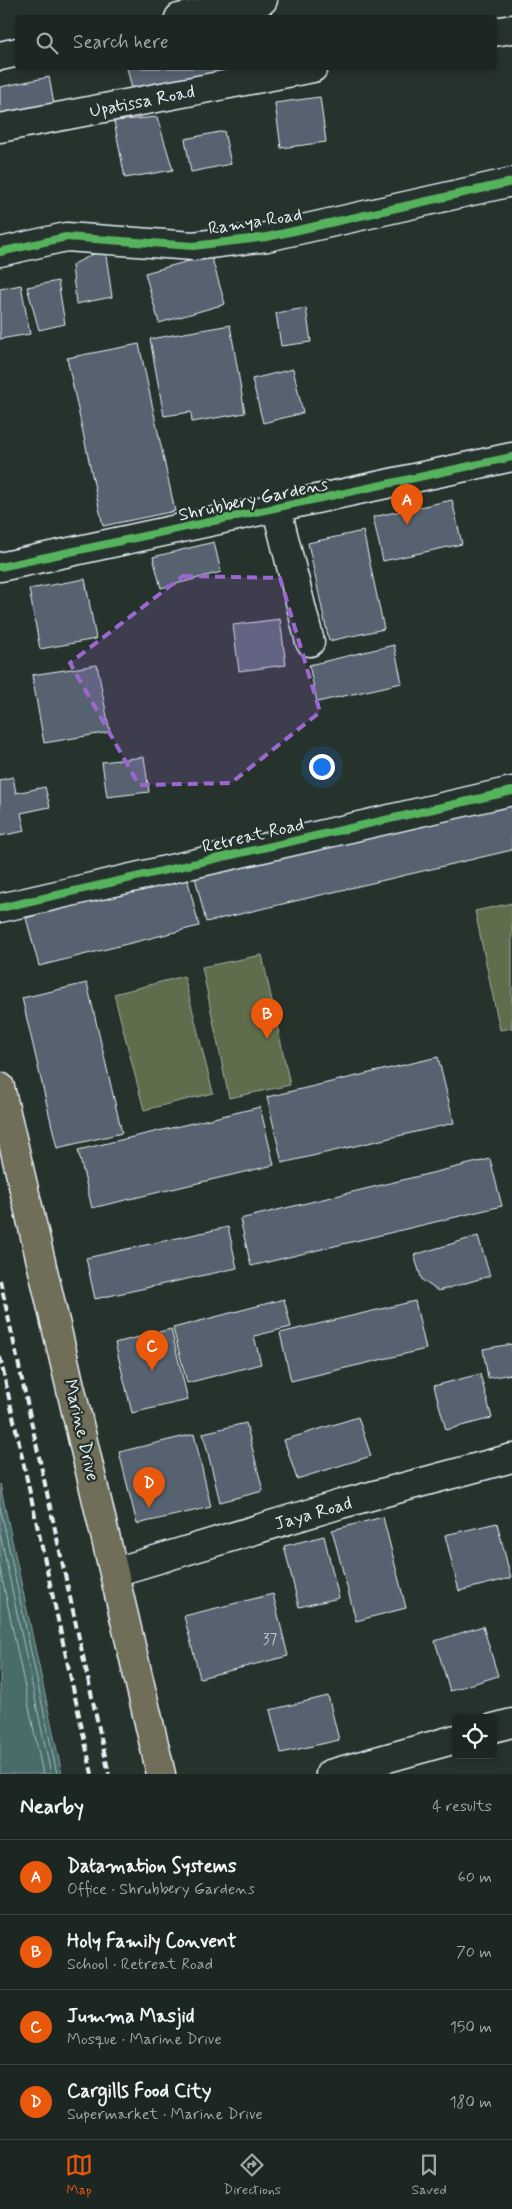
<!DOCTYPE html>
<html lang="en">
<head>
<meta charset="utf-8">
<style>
	:root { --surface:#1c2622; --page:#29322f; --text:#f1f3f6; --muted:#a0a5a5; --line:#3a4340; --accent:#ea580c }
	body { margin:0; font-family:Mynerve,sans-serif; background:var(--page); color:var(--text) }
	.controls { position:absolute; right:15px; bottom:15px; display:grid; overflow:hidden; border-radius:5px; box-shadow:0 2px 8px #0003 }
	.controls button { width:45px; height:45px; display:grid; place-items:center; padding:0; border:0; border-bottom:1px solid var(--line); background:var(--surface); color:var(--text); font:25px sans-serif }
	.you { position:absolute; left:321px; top:766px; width:18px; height:18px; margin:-12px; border:4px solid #fff; border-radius:50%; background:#1a73e8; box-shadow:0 0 0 8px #1a73e833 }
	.badge { display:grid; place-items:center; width:32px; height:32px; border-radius:50%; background:var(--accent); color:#fff; font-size:16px; font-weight:700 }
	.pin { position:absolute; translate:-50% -41px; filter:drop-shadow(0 1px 2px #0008) }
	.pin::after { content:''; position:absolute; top:26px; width:18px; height:15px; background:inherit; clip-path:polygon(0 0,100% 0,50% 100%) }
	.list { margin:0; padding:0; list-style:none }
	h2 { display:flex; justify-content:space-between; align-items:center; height:65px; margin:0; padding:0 20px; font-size:21px }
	h2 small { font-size:16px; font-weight:400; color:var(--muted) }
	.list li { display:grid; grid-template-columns:32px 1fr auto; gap:15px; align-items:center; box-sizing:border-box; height:75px; padding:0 20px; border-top:1px solid var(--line) }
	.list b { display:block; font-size:19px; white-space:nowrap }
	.list p { margin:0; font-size:16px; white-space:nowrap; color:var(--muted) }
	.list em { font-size:16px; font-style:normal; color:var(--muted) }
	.icon { flex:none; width:28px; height:28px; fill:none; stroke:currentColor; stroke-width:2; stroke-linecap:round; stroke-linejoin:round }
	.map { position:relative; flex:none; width:512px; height:1774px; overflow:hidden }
	.search { position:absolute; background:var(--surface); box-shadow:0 2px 8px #0003; left:15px; right:15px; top:15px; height:55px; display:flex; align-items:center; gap:12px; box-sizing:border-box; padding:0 18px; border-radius:5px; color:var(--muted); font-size:19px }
	.sheet { height:365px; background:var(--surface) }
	nav { display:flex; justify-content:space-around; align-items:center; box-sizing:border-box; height:70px; border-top:1px solid var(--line); background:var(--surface); font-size:14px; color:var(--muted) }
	nav a { display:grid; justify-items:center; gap:2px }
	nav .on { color:var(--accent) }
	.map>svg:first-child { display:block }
	.green { fill:#5f6d4e; stroke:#a4afa3 }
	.water { fill:#476c6b; stroke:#87a1a3 }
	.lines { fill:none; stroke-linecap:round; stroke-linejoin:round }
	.shore { stroke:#a8bcc0; stroke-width:1 }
	.building { fill:#566270; stroke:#e8f1f8 }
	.minor-casing { stroke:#e8f1f8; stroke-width:31 }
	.major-casing { stroke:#e8f1f8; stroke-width:31 }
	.minor { stroke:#26332d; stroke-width:28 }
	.major { stroke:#706e59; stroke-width:28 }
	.rail { stroke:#e8f1f8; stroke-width:4; stroke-dasharray:8 4; stroke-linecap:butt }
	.cycleway-casing { stroke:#26332d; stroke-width:11 }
	.cycleway { stroke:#56b35d; stroke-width:8 }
	.marked { fill:#9c67d0; fill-opacity:0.2; stroke:#9c67d0; stroke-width:4; stroke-dasharray:10 6; stroke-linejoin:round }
	.labels { text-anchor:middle; stroke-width:4.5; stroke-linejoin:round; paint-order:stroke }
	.number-label { font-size:15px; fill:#c4cdd6 }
	.street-label { font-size:18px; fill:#e8f1f8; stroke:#26332d }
</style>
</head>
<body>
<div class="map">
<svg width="512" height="1774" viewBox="0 0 512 1774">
	<rect width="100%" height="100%" fill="#26332d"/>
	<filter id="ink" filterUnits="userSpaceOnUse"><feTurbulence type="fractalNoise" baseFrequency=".02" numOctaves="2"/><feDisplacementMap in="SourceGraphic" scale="10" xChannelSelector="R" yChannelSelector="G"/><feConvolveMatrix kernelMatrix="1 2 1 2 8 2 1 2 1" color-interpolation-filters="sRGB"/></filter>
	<g filter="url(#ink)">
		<g class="green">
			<polygon points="512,903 512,1028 500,1030 475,911"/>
			<polygon points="262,955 290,1085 229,1098 202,967"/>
			<polygon points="184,976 213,1093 144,1110 114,994"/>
		</g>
		<polygon class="water" points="0,1484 62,1774 0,1774"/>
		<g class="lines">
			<g class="shore">
				<polyline points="0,1506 57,1774"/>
				<polyline points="0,1533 51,1774"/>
				<polyline points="0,1568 43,1774"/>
			</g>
		</g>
		<g class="building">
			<polygon points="127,68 237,68 239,76 134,97"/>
			<polygon points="49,77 54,104 0,115 0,87"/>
			<polygon points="320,97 326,142 281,148 275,103"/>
			<polygon points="157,117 173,170 125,178 114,121"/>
			<polygon points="224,131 231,164 191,172 185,139"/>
			<polygon points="105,248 112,297 76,304 72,265"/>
			<polygon points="211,255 225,304 159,323 145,273"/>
			<polygon points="58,281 65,324 39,330 27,287"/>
			<polygon points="21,285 30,334 0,339 0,289"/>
			<polygon points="306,308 311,342 281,346 276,313"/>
			<polygon points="230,325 245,413 192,422 191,412 164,416 150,339"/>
			<polygon points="139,344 175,511 103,526 67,358"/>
			<polygon points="293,369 303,413 263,423 252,379"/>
			<polygon points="452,500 462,544 383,561 373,517"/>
			<polygon points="363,531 384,629 329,641 308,543"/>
			<polygon points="214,542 221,572 161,588 153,557"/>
			<polygon points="85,579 96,639 40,649 29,589"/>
			<polygon points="280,619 286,665 239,671 233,625"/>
			<polygon points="394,645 402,683 317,702 309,665"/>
			<polygon points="97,665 110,732 44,743 32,675"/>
			<polygon points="144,757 149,792 107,797 102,762"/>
			<polygon points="13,777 16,793 45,787 50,807 21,813 25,831 0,836 0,780"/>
			<polygon points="512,802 512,850 206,922 195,877"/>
			<polygon points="187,877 199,926 39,966 26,918"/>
			<polygon points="87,983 122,1133 57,1148 22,998"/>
			<polygon points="438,1057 454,1123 282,1163 267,1097"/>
			<polygon points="260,1107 274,1165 92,1208 78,1150"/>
			<polygon points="490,1159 502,1206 251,1266 240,1219"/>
			<polygon points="228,1227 237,1268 95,1299 86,1258"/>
			<polygon points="478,1236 490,1276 438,1291 422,1280 414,1255"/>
			<polygon points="284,1299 291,1327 254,1336 261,1364 187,1383 173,1328"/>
			<polygon points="415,1301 426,1349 291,1381 280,1333"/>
			<polygon points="171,1329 188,1400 132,1413 115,1343"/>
			<polygon points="512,1344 512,1374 488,1378 483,1349"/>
			<polygon points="480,1374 492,1418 446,1430 434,1386"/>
			<polygon points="358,1417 371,1456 297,1479 284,1440"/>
			<polygon points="246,1423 263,1491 220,1502 203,1433"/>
			<polygon points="194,1434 211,1507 137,1524 119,1452"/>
			<polygon points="383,1517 406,1608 356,1621 332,1530"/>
			<polygon points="497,1523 511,1578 459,1591 445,1535"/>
			<polygon points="324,1536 339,1598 299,1607 284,1546"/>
			<polygon points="273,1594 288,1656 200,1678 184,1616"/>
			<polygon points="483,1626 498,1676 450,1691 435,1641"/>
			<polygon points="328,1696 339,1740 281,1753 270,1710"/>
		</g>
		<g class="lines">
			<g class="minor-casing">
				<g id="minor">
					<polyline points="179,18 263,0"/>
					<polyline points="494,32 512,29"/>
					<polyline points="0,56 18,52"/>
					<polyline points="0,128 313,68"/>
					<polyline points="0,252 66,237 193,246 267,237 512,182"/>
					<polyline points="277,510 310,642"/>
					<polyline points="0,567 512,457"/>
					<polyline points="0,908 512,791"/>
					<polyline points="115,1572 341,1504 512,1458"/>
					<polyline points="493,1728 512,1723"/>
					<polyline points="330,1774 456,1739"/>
				</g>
			</g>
			<g class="major-casing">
				<polyline id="major" points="0,1087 161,1774"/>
			</g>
			<use href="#minor" class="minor"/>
			<use href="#major" class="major"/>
			<g class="rail">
				<polyline points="0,1280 109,1774"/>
				<polyline points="0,1357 92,1774"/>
			</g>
			<g class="cycleway-casing">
				<g id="cycleway">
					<polyline points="0,252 66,237 193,246 267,237 512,182"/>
					<polyline points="0,567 512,457"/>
					<polyline points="0,908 512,791"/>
				</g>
			</g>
			<use href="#cycleway" class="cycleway"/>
		</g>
	</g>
	<path class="marked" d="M183 576 280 578 320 712 231 783 139 785 70 663Z"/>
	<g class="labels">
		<g class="number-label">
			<text x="270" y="1644">37</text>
		</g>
		<g class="street-label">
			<text transform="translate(142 101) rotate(-11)" y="6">Upatissa Road</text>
			<text transform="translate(255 221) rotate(-9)" y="6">Ramya Road</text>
			<text transform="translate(253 499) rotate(-12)" y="6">Shrubbery Gardens</text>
			<text transform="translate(253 835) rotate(-13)" y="6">Retreat Road</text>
			<text transform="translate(82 1430) rotate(77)" y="6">Marine Drive</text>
			<text transform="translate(313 1513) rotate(-16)" y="6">Jaya Road</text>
		</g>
	</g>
</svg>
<div class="controls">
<button><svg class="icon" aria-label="locate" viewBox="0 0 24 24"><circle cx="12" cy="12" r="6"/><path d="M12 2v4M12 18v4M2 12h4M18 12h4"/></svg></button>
</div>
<div class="you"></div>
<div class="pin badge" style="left:407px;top:525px">A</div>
<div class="pin badge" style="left:267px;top:1039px">B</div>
<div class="pin badge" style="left:152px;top:1371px">C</div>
<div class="pin badge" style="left:149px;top:1508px">D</div>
<div class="search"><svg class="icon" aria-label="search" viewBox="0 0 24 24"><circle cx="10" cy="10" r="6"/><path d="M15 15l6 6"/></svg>Search here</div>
</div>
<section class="sheet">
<h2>Nearby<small>4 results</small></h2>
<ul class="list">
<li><span class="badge">A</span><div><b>Datamation Systems</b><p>Office · Shrubbery Gardens</p></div><em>60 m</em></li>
<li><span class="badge">B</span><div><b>Holy Family Convent</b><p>School · Retreat Road</p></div><em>70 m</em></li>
<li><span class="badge">C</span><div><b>Jumma Masjid</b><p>Mosque · Marine Drive</p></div><em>150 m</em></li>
<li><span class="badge">D</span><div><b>Cargills Food City</b><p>Supermarket · Marine Drive</p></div><em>180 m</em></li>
</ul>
</section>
<nav>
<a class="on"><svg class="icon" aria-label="map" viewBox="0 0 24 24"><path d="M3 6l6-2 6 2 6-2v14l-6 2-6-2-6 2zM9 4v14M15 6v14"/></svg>Map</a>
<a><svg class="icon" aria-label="directions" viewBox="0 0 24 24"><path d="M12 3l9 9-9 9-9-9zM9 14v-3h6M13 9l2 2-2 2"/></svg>Directions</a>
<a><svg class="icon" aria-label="saved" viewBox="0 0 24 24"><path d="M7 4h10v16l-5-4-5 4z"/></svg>Saved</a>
</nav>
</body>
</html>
